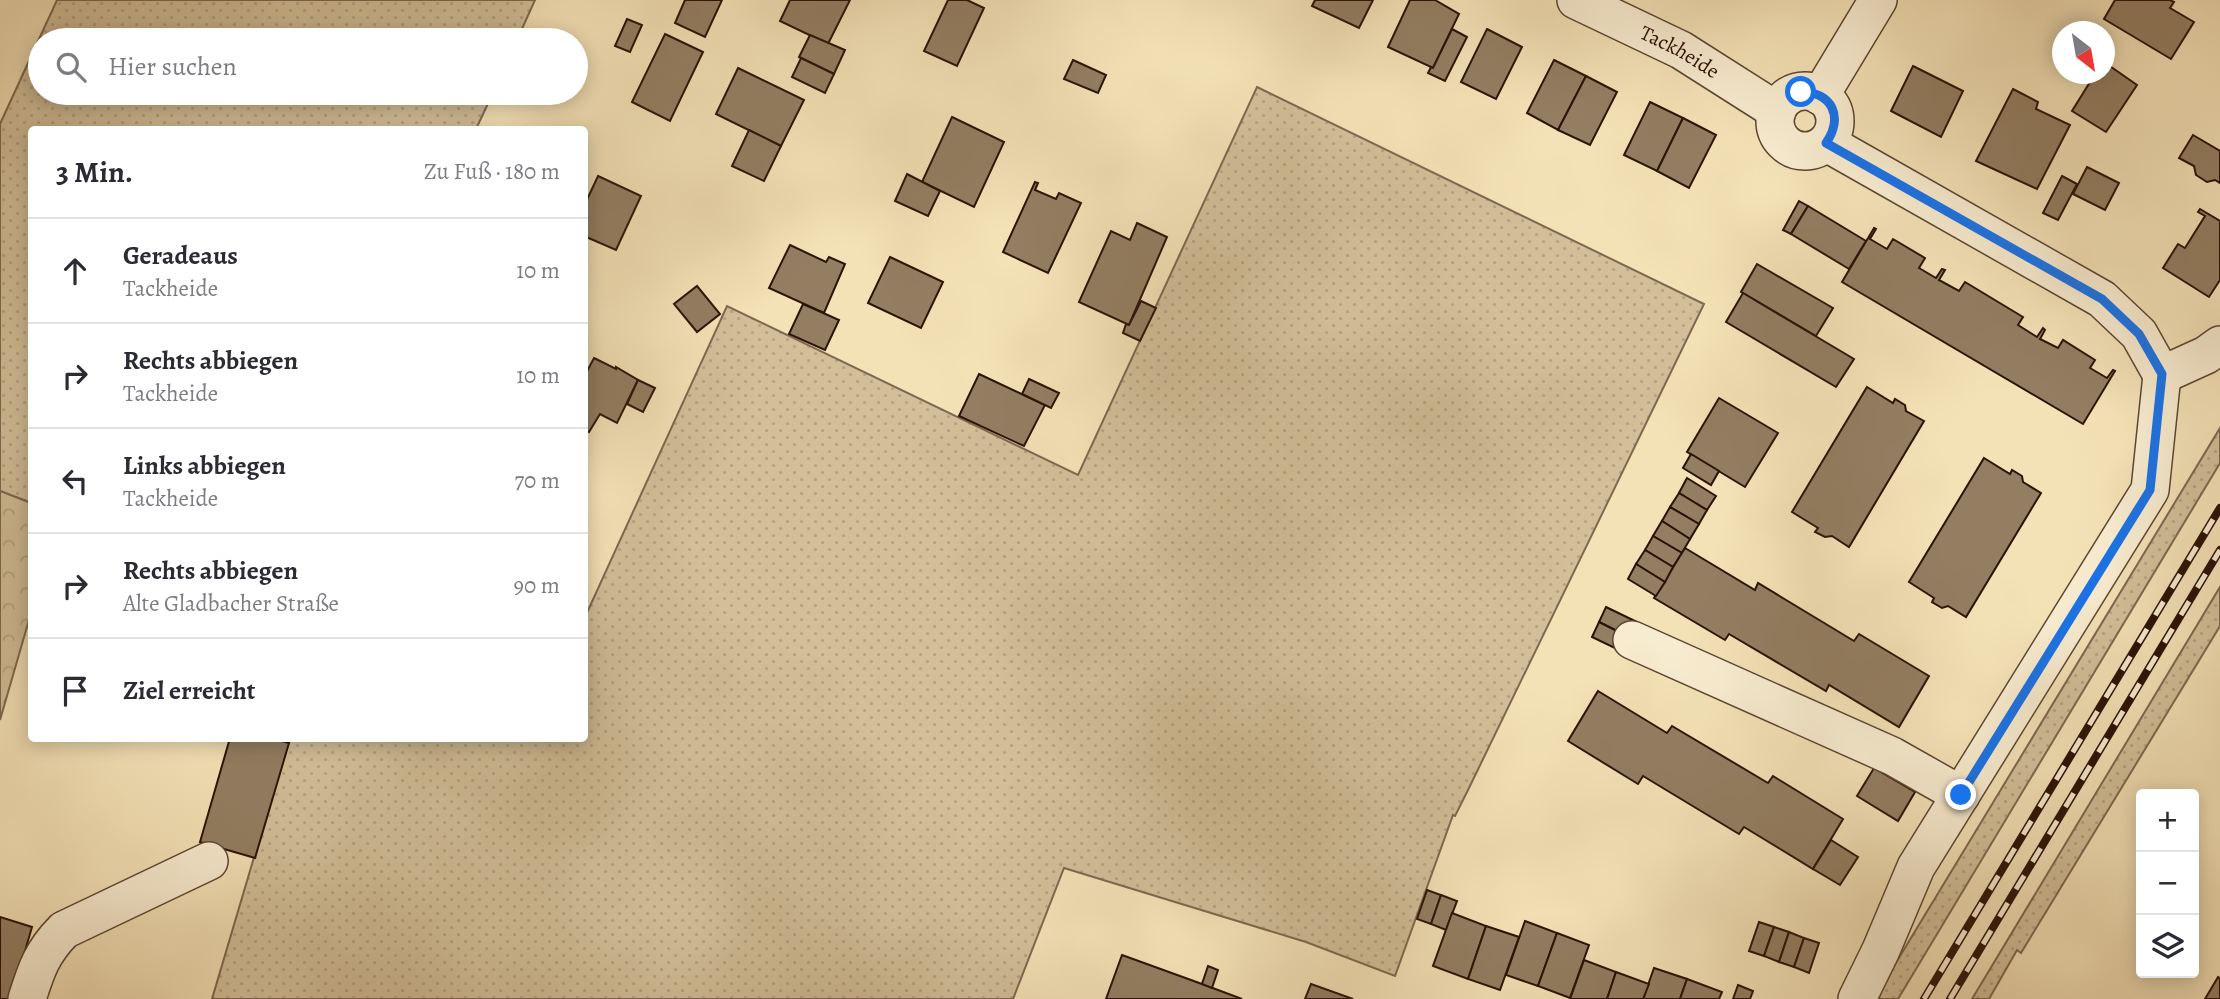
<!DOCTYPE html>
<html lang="de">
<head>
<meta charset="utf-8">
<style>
	:root { --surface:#fff; --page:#f2f2f3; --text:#2b2b33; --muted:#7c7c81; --line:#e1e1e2 }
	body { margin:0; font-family:Alegreya,serif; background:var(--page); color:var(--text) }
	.controls { position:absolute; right:21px; bottom:21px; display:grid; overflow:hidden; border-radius:7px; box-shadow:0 4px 18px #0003 }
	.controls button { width:63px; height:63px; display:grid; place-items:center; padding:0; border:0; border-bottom:2px solid var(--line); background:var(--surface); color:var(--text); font:35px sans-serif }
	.compass { position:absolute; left:2052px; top:21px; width:63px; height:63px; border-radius:50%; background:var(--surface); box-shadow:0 4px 18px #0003; rotate:149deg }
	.stop { position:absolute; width:21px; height:21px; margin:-16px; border:5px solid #1a73e8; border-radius:50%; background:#fff }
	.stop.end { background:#1a73e8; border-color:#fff; box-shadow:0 2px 7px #0008 }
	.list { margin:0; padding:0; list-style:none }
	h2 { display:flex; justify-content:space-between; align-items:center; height:91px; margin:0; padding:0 28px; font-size:30px }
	h2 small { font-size:23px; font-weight:400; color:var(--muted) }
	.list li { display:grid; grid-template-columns:46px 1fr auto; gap:21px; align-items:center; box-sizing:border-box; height:105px; padding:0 28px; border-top:2px solid var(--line) }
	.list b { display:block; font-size:26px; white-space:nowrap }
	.list p { margin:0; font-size:23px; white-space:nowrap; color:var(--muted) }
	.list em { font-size:23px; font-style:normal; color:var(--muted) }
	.icon { flex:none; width:38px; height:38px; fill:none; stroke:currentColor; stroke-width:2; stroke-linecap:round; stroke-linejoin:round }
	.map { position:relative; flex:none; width:2220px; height:999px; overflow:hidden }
	.search { position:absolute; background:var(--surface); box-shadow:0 4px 18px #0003; left:28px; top:28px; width:560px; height:77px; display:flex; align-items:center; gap:18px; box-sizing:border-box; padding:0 24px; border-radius:38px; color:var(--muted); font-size:26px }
	.panel { position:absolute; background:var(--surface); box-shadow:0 4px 18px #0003; left:28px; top:126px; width:560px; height:616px; border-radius:7px }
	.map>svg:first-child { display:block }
	.grass { fill:url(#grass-dots); stroke:#7e6850; stroke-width:2 }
	.forest { fill:url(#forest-crowns); stroke:#7e6850; stroke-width:2 }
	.building { fill:#937e62; stroke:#2a1206; stroke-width:2 }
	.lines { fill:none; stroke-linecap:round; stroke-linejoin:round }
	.minor-casing { stroke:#5c4632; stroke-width:40 }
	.minor { stroke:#f8ecd0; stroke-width:37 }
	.rail-casing { stroke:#2a1206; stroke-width:8 }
	.rail { stroke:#f8ecd0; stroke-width:5; stroke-dasharray:16; stroke-linecap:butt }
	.route { stroke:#1a73e8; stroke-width:9 }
	.labels { text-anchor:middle; stroke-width:7; stroke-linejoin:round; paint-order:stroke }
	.street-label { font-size:21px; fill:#2a1206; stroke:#f8ecd0 }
</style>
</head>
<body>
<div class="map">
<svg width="2220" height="999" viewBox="0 0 2220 999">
	<defs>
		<pattern id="grass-dots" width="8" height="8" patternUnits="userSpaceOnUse" patternTransform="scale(1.75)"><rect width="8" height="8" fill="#d2bf99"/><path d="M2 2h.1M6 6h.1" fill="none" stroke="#b4a382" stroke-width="1.8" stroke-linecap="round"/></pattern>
		<pattern id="forest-crowns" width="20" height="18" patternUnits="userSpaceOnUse" patternTransform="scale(1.75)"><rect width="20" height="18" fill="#d2bf99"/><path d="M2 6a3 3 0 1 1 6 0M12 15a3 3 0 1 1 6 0" fill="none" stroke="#b4a382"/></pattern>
	</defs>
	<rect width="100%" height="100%" fill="#f4e2b7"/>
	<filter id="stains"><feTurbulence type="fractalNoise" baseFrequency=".00286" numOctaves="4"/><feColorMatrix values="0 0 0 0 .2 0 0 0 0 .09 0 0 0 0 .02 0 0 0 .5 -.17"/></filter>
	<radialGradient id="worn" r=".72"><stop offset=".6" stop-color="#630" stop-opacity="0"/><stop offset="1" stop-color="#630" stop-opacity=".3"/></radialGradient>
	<g class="grass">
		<polygon points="57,0 535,0 517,40 40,40 40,93 493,93 476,129 32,130 31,503 0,491 0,124"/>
		<polygon points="1257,87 1704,304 1468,790 1455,816 1453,815 1395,976 1306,942 1064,868 1013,999 212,999 289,739 584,738 585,617 727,306 1078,475"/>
		<polygon points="2220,428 2220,463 1898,999 1874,999"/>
		<polygon points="2220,587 2220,626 2021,953 2017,950 1989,999 1972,999"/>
	</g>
	<polygon class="forest" points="0,491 31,503 31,613 0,720"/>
	<g class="building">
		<polygon points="685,0 722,0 705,37 675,23"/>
		<polygon points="790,0 850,0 828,44 780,21"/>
		<polygon points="948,0 967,0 984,8 957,66 924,51"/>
		<polygon points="1315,0 1373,0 1359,28 1312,6"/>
		<polygon points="1410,0 1435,0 1459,14 1433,68 1388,47"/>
		<polygon points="2115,0 2170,0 2174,2 2170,8 2194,22 2171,59 2104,19"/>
		<polygon points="627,19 642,25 630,52 615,46"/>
		<polygon points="1452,29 1467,37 1445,81 1428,73 1431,67 1433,68"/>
		<polygon points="1487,29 1522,47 1496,99 1461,82"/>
		<polygon points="665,34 703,52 670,121 632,102"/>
		<polygon points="810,35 845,50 834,74 799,57"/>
		<polygon points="801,58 834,74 825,93 792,77"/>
		<polygon points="1073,60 1106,75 1098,93 1064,79"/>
		<polygon points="1554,60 1586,76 1558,130 1527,113"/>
		<polygon points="2104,62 2137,85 2106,132 2072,111 2095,74 2104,74"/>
		<polygon points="1913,66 1963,91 1941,137 1891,111"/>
		<polygon points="738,68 804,100 781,146 716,114"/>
		<polygon points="1586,76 1617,92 1590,145 1558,130"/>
		<polygon points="2013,89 2038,102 2036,109 2070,125 2037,189 1976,161"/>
		<polygon points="1650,102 1683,118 1657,171 1624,155"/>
		<polygon points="952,117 1004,142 974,207 922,182"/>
		<polygon points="1683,118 1716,135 1689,188 1657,171"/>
		<polygon points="749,130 781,146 764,181 732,166"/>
		<polygon points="2193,135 2220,151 2220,183 2215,180 2207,182 2196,175 2194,166 2179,158"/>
		<polygon points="2087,167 2119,183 2105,210 2073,194"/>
		<polygon points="907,174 940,191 928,216 895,201"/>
		<polygon points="598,176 641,196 616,250 584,236 584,206"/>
		<polygon points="2062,176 2077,184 2058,220 2043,213"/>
		<polygon points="1035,182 1038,183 1035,190 1056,199 1059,193 1081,203 1048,273 1003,252"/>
		<polygon points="1799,201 1808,206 1791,234 1783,230"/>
		<polygon points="1808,206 1866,241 1849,269 1791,234"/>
		<polygon points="2200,209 2220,221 2220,280 2209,297 2163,268 2178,244 2185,248 2205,216 2198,212"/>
		<polygon points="1137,223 1167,237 1129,325 1079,302 1111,231 1130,240"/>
		<polygon points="1874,228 1876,229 1870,239 1887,249 1893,239 1925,258 1919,268 1936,278 1942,269 1945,270 1939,280 1959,291 1965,282 2023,317 2018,325 2037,337 2043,328 2045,330 2040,339 2058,348 2063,340 2095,360 2090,368 2107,378 2113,370 2115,371 2083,424 1842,282"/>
		<polygon points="790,245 826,262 829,257 845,264 824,313 769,288"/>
		<polygon points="890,257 943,282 921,328 868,303"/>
		<polygon points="1757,264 1833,308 1816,336 1741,292"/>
		<polygon points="697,286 720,314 697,332 674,304"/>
		<polygon points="1743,293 1854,359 1836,387 1726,322"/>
		<polygon points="1141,301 1156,308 1140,341 1123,333 1126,324 1129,325"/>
		<polygon points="803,304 839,320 825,350 789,334"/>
		<polygon points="594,358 616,369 616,367 638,380 617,423 600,414 589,432 584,430 584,377"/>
		<polygon points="979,374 1045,405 1024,446 959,416"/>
		<polygon points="1029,379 1059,393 1051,408 1022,394"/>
		<polygon points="638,380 655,388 643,412 627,404"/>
		<polygon points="1867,387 1893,403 1895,399 1905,405 1906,411 1924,421 1849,547 1832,536 1825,537 1815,532 1818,528 1792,512"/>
		<polygon points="1719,398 1778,433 1745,487 1687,452"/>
		<polygon points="1691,454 1719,471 1711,485 1683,468"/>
		<polygon points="1984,458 2010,474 2012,470 2022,476 2023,482 2041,493 1966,617 1948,606 1942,608 1932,602 1934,598 1909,582"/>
		<polygon points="1687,478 1716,496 1707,510 1679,493"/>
		<polygon points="1679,493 1707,510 1699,524 1670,507"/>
		<polygon points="1670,507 1699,524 1690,539 1662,521"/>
		<polygon points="1662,521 1690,539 1682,553 1653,536"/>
		<polygon points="1653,536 1682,553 1673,567 1645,550"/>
		<polygon points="1685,548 1755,590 1758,583 1854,641 1859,634 1929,676 1899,727 1829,685 1826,691 1729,634 1725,640 1654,598"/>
		<polygon points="1645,550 1673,567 1665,582 1636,564"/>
		<polygon points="1636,564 1665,582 1656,596 1628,579"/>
		<polygon points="1606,607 1637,622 1629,637 1599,622"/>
		<polygon points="1599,622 1629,637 1623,652 1592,637"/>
		<polygon points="1598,691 1667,733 1672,726 1768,783 1773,776 1843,819 1813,869 1744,827 1739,834 1643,776 1638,784 1568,741"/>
		<polygon points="230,738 272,738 289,743 255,858 200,842"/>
		<polygon points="1874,768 1915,792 1898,821 1857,796"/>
		<polygon points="1831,840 1858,857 1840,885 1813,869"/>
		<polygon points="1427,890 1441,895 1431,924 1417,919"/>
		<polygon points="1441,895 1457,901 1446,930 1431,924"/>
		<polygon points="1452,913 1486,926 1468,979 1433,966"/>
		<polygon points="0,917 32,927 11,999 0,999"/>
		<polygon points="1525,921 1557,933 1538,986 1506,975"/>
		<polygon points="1759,922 1774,927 1764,956 1749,951"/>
		<polygon points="1486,926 1519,937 1500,990 1468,979"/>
		<polygon points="1774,927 1789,932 1779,962 1764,956"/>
		<polygon points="1789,932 1804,938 1794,967 1779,962"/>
		<polygon points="1557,933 1589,945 1570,998 1538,986"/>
		<polygon points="1804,938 1819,943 1809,973 1794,967"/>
		<polygon points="1122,955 1202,984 1242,999 1106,999"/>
		<polygon points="1584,960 1616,972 1607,999 1570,999"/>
		<polygon points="1208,966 1218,970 1212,988 1202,984"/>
		<polygon points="1654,968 1687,979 1680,999 1643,999"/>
		<polygon points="1616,972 1649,984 1643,999 1607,999"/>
		<polygon points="2218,977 2220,979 2220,999 2205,999"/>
		<polygon points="1687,979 1722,992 1719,999 1680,999"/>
		<polygon points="1311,984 1353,999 1305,999"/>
		<polygon points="1738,985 1753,991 1750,999 1733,999"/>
	</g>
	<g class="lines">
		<g class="minor-casing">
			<g id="minor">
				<path id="s1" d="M1576 0 1681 50 1777 111"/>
				<circle cx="1805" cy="121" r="30"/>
				<polyline points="1820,96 1878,0"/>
				<polyline points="1827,143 2102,299 2139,334 2162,375"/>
				<polyline points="2162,375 2206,355 2220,345"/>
				<polyline points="1632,640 1892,756 1961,795"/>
				<path d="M27 999C36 970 42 952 64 930L209 861"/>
				<polyline points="1857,999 1881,950 1916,867 2150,490 2162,375"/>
			</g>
		</g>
		<use href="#minor" class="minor"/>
		<g class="rail-casing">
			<g id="rail">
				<polyline points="1924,999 2220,508"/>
				<polyline points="1950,999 2220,550"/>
			</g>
		</g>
		<use href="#rail" class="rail"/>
	</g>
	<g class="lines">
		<path class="route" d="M1801 92C1832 92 1844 117 1826 143L2102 299 2139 334 2162 374 2150 490 1961 795"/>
	</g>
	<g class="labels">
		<g class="street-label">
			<text dy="7" stroke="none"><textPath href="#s1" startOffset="116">Tackheide</textPath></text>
		</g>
	</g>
	<rect width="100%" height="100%" filter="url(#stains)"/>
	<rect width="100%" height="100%" fill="url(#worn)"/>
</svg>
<div class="controls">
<button>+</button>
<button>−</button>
<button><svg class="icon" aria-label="layers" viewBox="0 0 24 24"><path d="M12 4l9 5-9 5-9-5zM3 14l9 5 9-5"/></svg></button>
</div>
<svg class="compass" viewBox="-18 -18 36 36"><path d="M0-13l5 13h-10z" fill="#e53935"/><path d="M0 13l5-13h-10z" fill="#7c7c81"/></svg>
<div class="stop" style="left:1801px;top:92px"></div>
<div class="stop end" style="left:1961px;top:795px"></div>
<div class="search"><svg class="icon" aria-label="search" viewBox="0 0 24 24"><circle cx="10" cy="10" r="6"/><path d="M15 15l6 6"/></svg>Hier suchen</div>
<section class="panel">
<h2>3 Min.<small>Zu Fuß · 180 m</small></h2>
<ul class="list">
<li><svg class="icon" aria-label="ahead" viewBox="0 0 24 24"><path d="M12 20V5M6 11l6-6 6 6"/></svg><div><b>Geradeaus</b><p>Tackheide</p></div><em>10 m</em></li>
<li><svg class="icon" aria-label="right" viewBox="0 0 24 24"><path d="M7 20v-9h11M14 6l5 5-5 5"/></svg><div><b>Rechts abbiegen</b><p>Tackheide</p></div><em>10 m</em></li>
<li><svg class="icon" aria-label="left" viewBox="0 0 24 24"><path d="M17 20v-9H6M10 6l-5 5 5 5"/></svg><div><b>Links abbiegen</b><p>Tackheide</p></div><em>70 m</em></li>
<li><svg class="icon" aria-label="right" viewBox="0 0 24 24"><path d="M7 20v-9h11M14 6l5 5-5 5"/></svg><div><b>Rechts abbiegen</b><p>Alte Gladbacher Straße</p></div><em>90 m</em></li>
<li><svg class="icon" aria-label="arrive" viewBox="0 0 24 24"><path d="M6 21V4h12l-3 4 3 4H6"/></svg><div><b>Ziel erreicht</b></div></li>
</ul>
</section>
</div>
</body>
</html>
